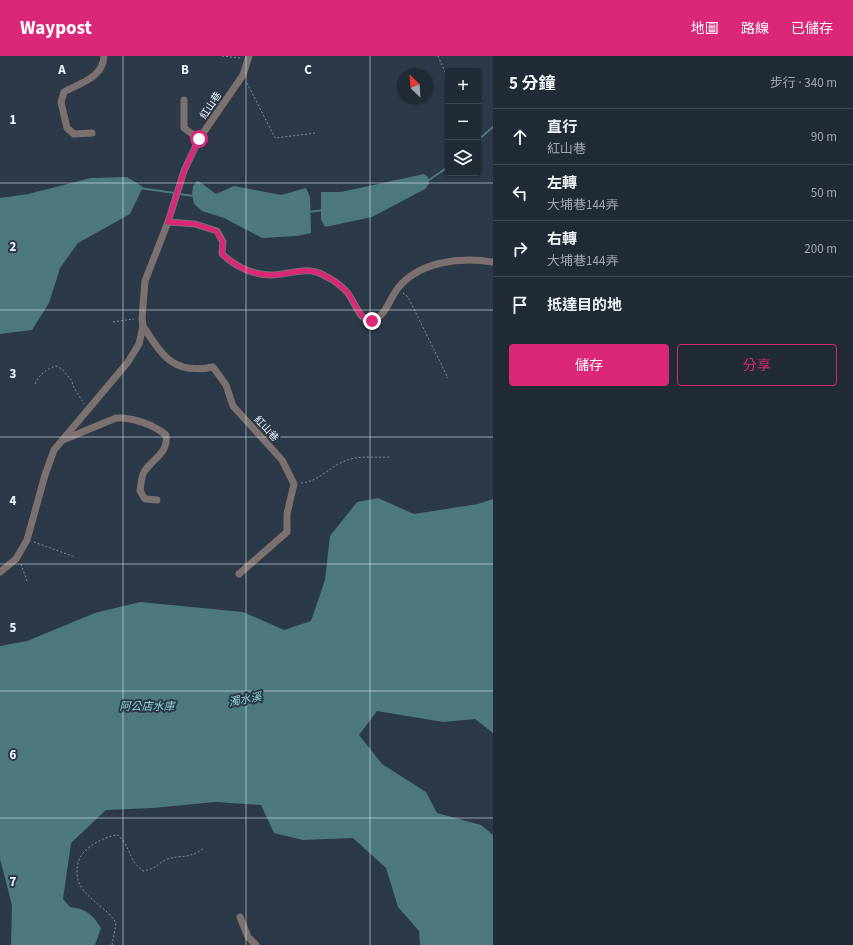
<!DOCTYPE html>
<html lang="zh-TW">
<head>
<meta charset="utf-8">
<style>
	:root { --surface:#212b36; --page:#2d3742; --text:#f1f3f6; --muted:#a2a7ad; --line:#3e4751; --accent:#db2777 }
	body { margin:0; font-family:"Source Sans 3","Noto Sans TC",sans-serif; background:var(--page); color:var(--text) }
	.controls { position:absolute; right:12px; top:12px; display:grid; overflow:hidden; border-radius:4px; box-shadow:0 1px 3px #0004 }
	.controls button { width:36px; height:36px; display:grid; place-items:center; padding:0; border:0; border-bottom:1px solid var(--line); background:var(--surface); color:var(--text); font:20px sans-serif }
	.compass { position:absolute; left:397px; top:12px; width:36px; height:36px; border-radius:50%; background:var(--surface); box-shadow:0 1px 3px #0004; rotate:335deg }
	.stop { position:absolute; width:12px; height:12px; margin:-9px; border:3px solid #db2777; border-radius:50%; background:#fff }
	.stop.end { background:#db2777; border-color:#fff; box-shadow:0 1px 4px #0008 }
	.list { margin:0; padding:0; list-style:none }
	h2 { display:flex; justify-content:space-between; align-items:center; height:52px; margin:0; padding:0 16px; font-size:17px }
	h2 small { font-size:13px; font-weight:400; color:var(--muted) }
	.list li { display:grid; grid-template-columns:26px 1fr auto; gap:12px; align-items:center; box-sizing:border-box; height:56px; padding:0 16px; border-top:1px solid var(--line) }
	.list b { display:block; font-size:15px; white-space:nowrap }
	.list p { margin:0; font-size:13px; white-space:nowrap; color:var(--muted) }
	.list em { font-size:13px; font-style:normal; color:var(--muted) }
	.actions { display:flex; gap:8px; padding:12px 16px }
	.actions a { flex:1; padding:9px 0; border:1px solid var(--accent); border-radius:4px; text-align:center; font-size:14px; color:var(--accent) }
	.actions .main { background:var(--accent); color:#fff }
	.icon { flex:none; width:22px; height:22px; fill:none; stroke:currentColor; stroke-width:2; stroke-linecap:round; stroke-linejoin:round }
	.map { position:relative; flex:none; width:493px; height:889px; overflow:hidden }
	header { display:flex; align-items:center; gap:24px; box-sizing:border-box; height:56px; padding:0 20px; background:var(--accent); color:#fff }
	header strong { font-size:19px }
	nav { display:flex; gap:22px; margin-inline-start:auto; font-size:14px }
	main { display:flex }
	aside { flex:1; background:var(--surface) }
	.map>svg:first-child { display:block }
	.water { fill:#4c797b }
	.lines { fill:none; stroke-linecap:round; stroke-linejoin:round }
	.stream { stroke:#4c797b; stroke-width:2 }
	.path { stroke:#838d99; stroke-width:1; stroke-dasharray:2 2; stroke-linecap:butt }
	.minor { stroke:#7c716e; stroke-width:7 }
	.route { stroke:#db2777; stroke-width:5 }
	.grid { fill:none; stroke:#eff5fd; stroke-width:1; stroke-opacity:0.55 }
	.labels { text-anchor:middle; stroke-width:4; stroke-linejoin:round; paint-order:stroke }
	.street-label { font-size:10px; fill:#eff5fd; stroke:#2c3948 }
	.water-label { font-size:11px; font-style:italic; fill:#89d9dd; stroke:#2c3948 }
	.grid-label { font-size:13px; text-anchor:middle; font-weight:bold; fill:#eff5fd; stroke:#2c3948; stroke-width:4; stroke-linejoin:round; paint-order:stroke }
</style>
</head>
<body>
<header>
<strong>Waypost</strong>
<nav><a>地圖</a><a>路線</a><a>已儲存</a></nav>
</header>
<main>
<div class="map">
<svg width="493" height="889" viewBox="0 0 493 889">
	<rect width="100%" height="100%" fill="#2c3948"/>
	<g class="water">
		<polygon points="424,118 428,121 429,128 425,133 372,161 325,171 321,163 321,136 341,136"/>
		<polygon points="127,121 143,131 130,158 78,187 60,212 49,247 32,274 0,278 0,142 28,138 91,122"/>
		<polygon points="197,125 200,126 216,138 234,130 281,139 306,132 310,141 311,177 297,180 262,182 224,162 202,155 194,148 192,138 193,130"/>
		<path d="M378 442 414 458 478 448 493 443V677L475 663 443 666 377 655 359 679 382 708 426 736 437 757 481 769 493 779V889H420L419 875 398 851 386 812 353 782 303 784 274 777 261 749 216 746 152 752 106 754 71 787 63 843 70 851C87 853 93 859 101 872L95 889H11L12 849 0 803V590L27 585 95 557 140 546 243 556 284 574 311 565 325 524 330 480 357 446Z"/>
	</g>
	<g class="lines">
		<g class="stream">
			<polyline points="478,84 493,71"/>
			<polyline points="426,126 448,111"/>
			<polyline points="139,132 175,137"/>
			<polyline points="179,138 194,140"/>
			<polyline points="308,156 324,154"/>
		</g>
		<g class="path">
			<polyline points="222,0 240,2"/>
			<polyline points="438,0 448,23"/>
			<polyline points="247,27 275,82 316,77"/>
			<polyline points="403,237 408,241 448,322"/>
			<polyline points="113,266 134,263"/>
			<path d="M35 328C40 318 45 314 56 310L62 313 72 325 73 330 84 348"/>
			<path d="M301 427C318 426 329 411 345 405 357 399 377 402 391 401"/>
			<polyline points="34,486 75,501"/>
			<polyline points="21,508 27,525"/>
			<path d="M112 889 116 867C105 848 78 841 77 817 77 809 78 804 83 797 91 788 106 780 118 779 131 791 128 804 143 815 157 813 157 807 168 803 183 798 188 804 204 792"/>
		</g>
		<g class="minor">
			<polyline points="184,44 184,72 199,83"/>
			<path d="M92 77 74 78 67 72 61 46 64 36C80 27 103 22 104 0"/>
			<path d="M168 166 195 168 217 175 223 186 222 198C235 210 252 219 271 219 289 219 308 209 325 220 332 223 340 229 345 234 355 243 357 263 371 265 386 261 389 243 398 232 420 205 460 201 493 206"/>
			<path d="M143 270C163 301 174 319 213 311L226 329 233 350 282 404 294 428 287 458V476L239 518"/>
			<path d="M63 384 116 362C133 361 154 369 166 379 169 397 152 403 144 416 141 421 141 429 140 435L145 443 157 444"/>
			<polyline points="0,516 16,503 27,484 45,419 54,394 128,306 139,288 143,270 142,262 145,225 168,166 184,115 199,83 243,19 249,0"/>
			<polyline points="240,861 248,881 256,889"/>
		</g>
	</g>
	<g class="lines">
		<path class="route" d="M199 83 184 115 168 166 195 168 216 175 223 186 222 198C235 210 252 219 271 219 289 219 308 209 325 220 332 223 340 229 345 234 355 243 357 263 372 265"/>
	</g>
	<path class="grid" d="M123 0V889M246 0V889M370 0V889M0 127H493M0 254H493M0 381H493M0 508H493M0 635H493M0 762H493"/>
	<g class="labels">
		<g class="street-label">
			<text transform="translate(210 49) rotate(-56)" y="4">紅山巷</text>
			<text transform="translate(267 372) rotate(47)" y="4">紅山巷</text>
		</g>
		<g class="water-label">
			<text transform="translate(245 643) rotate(-11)" y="4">濁水溪</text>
			<text x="147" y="654">阿公店水庫</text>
		</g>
	</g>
	<g class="grid-label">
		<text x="62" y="18">A</text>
		<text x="185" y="18">B</text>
		<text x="308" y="18">C</text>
		<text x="13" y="68">1</text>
		<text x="13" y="195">2</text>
		<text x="13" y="322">3</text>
		<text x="13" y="449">4</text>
		<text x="13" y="576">5</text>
		<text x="13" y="703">6</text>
		<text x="13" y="830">7</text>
	</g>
</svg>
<div class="controls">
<button>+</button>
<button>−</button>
<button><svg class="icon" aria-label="layers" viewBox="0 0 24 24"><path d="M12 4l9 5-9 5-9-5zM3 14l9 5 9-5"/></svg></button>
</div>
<svg class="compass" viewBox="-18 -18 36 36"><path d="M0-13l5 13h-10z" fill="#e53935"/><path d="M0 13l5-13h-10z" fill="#a2a7ad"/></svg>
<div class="stop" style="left:199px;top:83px"></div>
<div class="stop end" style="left:372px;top:265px"></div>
</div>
<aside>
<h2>5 分鐘<small>步行 · 340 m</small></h2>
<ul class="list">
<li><svg class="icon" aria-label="ahead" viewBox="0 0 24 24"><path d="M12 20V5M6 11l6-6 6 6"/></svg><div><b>直行</b><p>紅山巷</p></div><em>90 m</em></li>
<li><svg class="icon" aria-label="left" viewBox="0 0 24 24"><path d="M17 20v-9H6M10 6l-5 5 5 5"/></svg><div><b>左轉</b><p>大埔巷144弄</p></div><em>50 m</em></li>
<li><svg class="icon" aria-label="right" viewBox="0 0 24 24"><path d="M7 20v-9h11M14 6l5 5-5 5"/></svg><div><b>右轉</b><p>大埔巷144弄</p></div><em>200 m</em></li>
<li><svg class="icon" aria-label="arrive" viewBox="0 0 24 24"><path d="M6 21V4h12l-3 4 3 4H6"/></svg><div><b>抵達目的地</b></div></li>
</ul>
<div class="actions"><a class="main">儲存</a><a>分享</a></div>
</aside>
</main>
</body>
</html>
